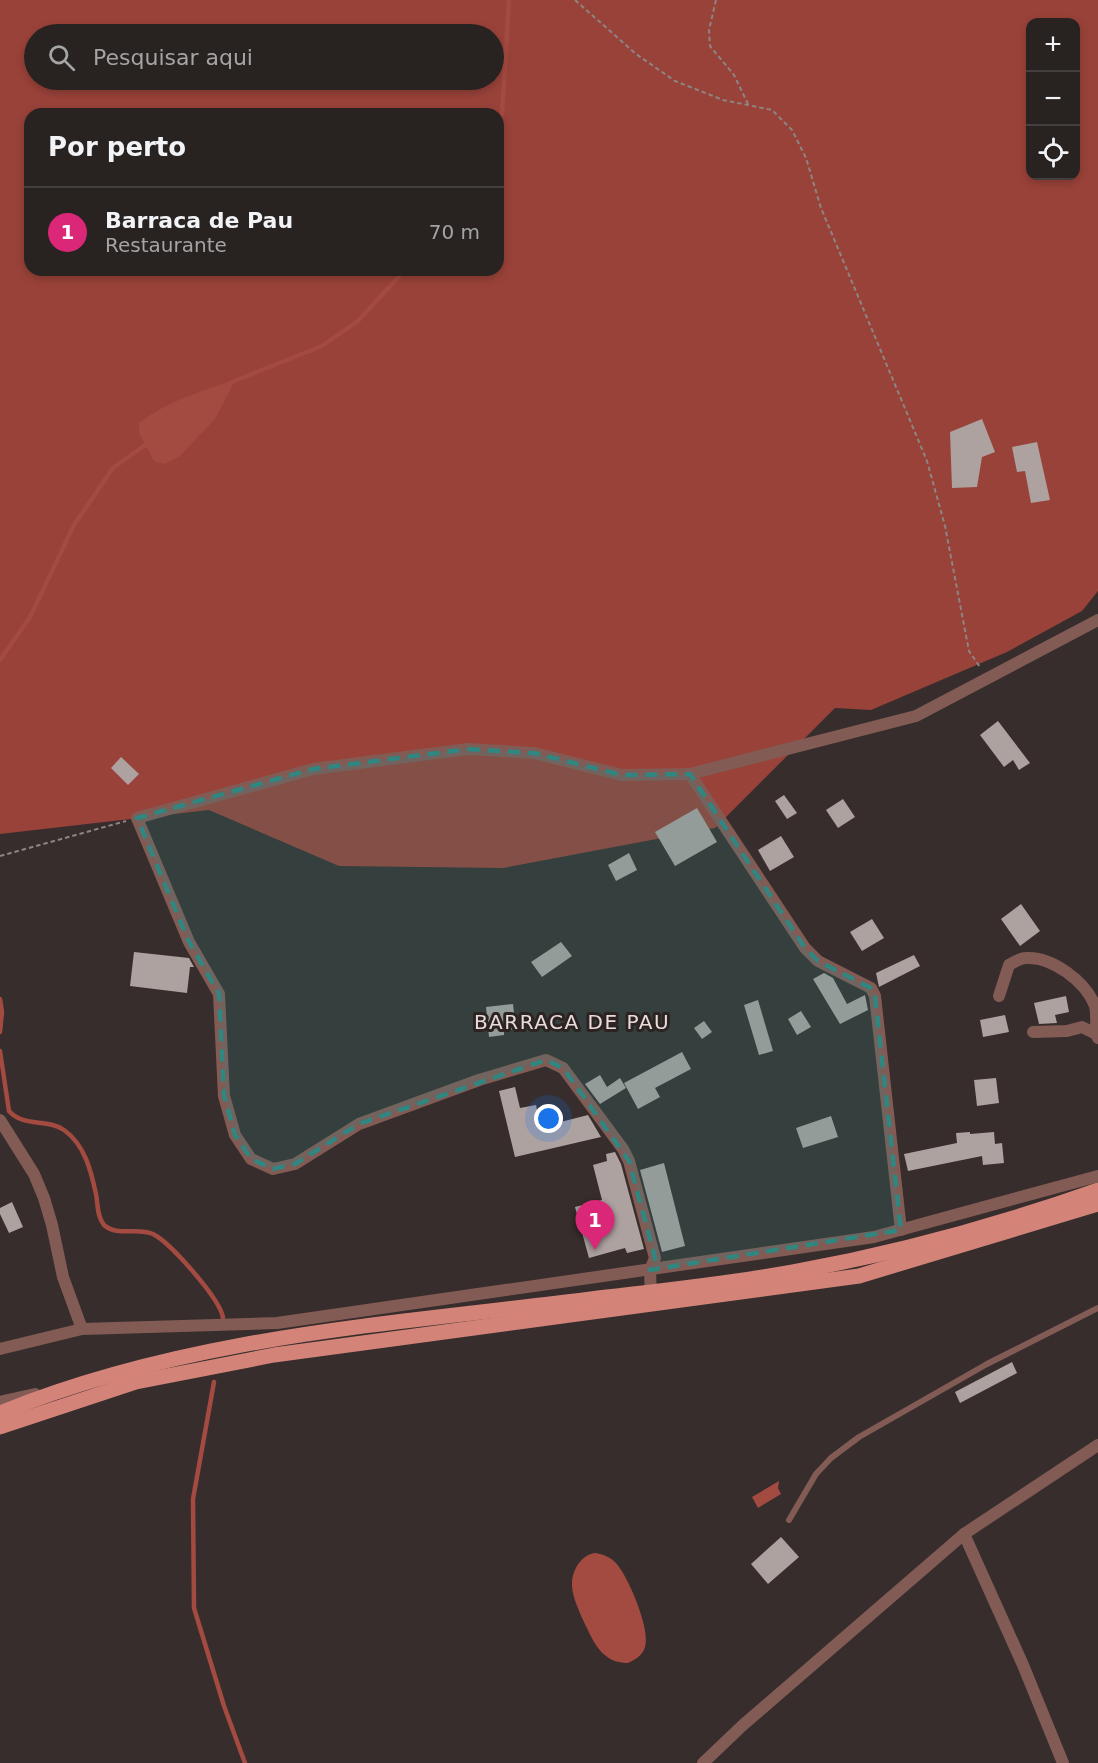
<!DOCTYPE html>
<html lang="pt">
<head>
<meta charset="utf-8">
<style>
	:root { --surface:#282221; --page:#302a2a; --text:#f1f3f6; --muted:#a5a4a5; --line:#443f3f; --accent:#db2777 }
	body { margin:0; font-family:"DejaVu Sans",sans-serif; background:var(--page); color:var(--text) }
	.controls { position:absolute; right:18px; top:18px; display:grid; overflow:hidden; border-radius:12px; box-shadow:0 3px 9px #0003 }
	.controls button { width:54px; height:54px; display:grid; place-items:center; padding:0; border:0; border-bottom:2px solid var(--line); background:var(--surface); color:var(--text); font:30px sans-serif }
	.you { position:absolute; left:549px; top:1119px; width:21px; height:21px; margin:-15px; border:4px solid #fff; border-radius:50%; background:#1a73e8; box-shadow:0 0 0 9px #1a73e833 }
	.badge { display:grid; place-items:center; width:39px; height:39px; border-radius:50%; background:var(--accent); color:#fff; font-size:20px; font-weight:700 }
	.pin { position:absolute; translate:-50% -50px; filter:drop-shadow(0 2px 3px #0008) }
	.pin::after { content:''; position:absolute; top:32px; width:21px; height:18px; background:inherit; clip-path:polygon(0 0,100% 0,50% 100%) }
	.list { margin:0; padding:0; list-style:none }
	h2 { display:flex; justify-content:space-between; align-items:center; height:78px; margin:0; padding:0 24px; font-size:26px }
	h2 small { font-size:20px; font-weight:400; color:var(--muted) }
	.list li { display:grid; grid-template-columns:39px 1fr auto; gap:18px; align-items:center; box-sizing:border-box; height:90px; padding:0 24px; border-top:2px solid var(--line) }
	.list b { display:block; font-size:22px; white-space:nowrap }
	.list p { margin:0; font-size:20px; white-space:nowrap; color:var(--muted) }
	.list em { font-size:20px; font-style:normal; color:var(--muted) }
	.icon { flex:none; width:33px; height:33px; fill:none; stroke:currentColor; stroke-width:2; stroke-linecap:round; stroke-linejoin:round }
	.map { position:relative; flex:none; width:1098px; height:1763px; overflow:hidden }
	.search { position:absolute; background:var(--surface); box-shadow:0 3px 9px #0003; left:24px; top:24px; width:480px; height:66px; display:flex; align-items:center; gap:15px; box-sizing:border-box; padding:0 21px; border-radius:33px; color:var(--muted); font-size:22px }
	.panel { position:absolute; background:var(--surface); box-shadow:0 3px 9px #0003; left:24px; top:108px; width:480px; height:168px; border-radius:18px }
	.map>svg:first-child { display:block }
	.forest { fill:#994239; fill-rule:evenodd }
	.water { fill:#a34a41 }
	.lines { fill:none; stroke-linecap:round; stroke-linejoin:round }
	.stream { stroke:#a34a41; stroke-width:4.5 }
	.building { fill:#ada2a0 }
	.path { stroke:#8c8584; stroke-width:2; stroke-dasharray:4.5 3; stroke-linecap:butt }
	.service { stroke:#835b55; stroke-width:6 }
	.minor { stroke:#835b55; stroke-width:12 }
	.primary { stroke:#d48379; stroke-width:15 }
	.marked { fill:#308680; fill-opacity:0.2; stroke:#308680; stroke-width:4.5; stroke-dasharray:12 8; stroke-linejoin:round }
	.labels { text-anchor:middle; stroke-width:6; stroke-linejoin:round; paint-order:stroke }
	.neighbourhood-label { font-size:20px; letter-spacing:1.5px; fill:#e8dcdb; stroke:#2c2322 }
</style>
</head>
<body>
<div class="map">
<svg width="1098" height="1763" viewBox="0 0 1098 1763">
	<rect width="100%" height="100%" fill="#362d2c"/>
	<path class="forest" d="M0 0H1098V591L1082 611 1007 652 871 710 835 708 715 828 503 868 339 866 209 810 0 834ZM1030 22H1076V176H1030ZM34 34H494V80H34ZM30 114H498V270H30Z"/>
	<g class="water">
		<path d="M236 379 215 419 179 457 164 464 154 461 139 433V423C167 401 203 391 236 379Z"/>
		<polygon points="779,1481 778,1488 781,1494 758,1508 752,1497"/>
		<path d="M595 1553C603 1554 610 1557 616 1563 628 1576 651 1630 645 1647 643 1655 635 1660 628 1663 620 1663 612 1661 606 1656 595 1648 589 1632 583 1620 575 1601 565 1582 579 1563 584 1557 588 1554 595 1553Z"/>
	</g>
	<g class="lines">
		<g class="stream">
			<polyline points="498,122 502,114 509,0"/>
			<polyline points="232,382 322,346 358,321 405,270"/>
			<polyline points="0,660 30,617 74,525 113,468 148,443"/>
			<polyline points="0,999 2,1012 0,1032"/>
			<path d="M0 1051 9 1111C24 1128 47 1118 64 1130 85 1145 91 1171 96 1194 98 1204 97 1217 104 1225 117 1237 138 1227 153 1234 170 1242 221 1300 223 1318"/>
			<polyline points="214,1382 193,1499 194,1608 224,1706 245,1763"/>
		</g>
	</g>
	<g class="building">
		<polygon points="982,419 995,452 982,457 977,487 952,488 950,432"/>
		<polygon points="1037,442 1050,500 1031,503 1025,471 1017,472 1012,447"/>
		<polygon points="998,721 1030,763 1019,770 1013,760 1004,767 980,735"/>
		<polygon points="121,757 139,774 128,785 111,768"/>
		<polygon points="784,795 797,813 787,819 775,801"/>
		<polygon points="843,799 855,817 838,828 826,810"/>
		<polygon points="697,808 717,842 675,866 655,832"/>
		<polygon points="781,836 794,857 770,871 758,850"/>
		<polygon points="629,853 637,870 616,881 608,865"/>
		<polygon points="1021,904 1040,931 1020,946 1001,919"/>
		<polygon points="872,919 884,938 862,951 850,932"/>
		<polygon points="561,942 572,956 542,977 531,962"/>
		<polygon points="134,952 189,958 194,967 190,967 187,993 130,986"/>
		<polygon points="914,955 920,966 879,987 876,973"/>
		<polygon points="824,973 833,978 847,1004 865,995 868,1010 840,1024 813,979"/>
		<polygon points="1066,996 1069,1012 1055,1015 1057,1023 1039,1024 1034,1003"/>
		<polygon points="758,1000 773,1051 759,1055 744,1005"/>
		<polygon points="513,1004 516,1029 504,1031 504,1035 489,1037 486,1007"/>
		<polygon points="801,1011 811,1027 797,1035 788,1019"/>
		<polygon points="1005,1015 1009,1032 983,1037 980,1020"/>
		<polygon points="704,1021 712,1032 702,1039 694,1028"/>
		<polygon points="682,1052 691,1069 655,1088 660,1097 638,1109 624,1083"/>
		<polygon points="600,1075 607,1087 620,1078 626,1088 600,1104 585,1084"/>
		<polygon points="996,1078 999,1103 977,1106 974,1080"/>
		<polygon points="515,1087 520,1108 536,1105 541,1127 588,1115 601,1137 515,1157 499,1091"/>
		<polygon points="831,1116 838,1137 803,1148 796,1128"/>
		<polygon points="970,1132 970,1134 994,1132 995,1144 1002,1143 1004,1163 983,1165 982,1156 908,1171 904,1154 957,1143 956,1133"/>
		<polygon points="615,1152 621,1164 644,1249 627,1253 625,1248 589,1258 575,1207 602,1200 593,1165 607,1161 606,1154"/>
		<polygon points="664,1163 685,1246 662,1252 640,1170"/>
		<polygon points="12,1202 23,1227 9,1233 0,1214 0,1208"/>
		<polygon points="1012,1362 1017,1373 960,1403 955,1392"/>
		<polygon points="781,1537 799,1557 768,1584 751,1564"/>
	</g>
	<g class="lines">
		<g class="path">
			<polyline points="575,0 636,54 675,81 723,100 772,110 792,130 806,158 821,208 927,461 945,526 969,651 980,667"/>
			<polyline points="716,0 709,30 710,46 734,75 748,104"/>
			<polyline points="0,856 126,821"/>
		</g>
		<polyline class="service" points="789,1520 816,1474 831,1458 859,1437 987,1364 1098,1308"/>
		<g class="minor">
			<polyline points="690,774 805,948 818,961 871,988 875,996 901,1230"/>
			<path d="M999 996 1009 965C1014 962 1020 958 1026 958 1052 956 1086 982 1095 1006 1097 1014 1096 1025 1096 1034"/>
			<polyline points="1033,1032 1067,1031 1082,1027 1096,1034 1098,1038"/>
			<polyline points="0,1120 34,1174 44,1198 52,1225 63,1277 82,1329"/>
			<polyline points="651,1299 650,1270 655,1258 629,1161 623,1149 563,1068 546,1060 479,1080 359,1124 295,1164 273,1169 251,1159 235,1135 224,1096 219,994 189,942 137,818 313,769 468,749 534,753 622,775 690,774 916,716 1098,620"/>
			<polyline points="0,1349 82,1329 277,1323 874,1237 1098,1176"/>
			<polyline points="0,1402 35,1394"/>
			<polyline points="703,1763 743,1725 964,1534"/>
			<polyline points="1063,1763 1023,1665 964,1534 1098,1445"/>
		</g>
		<g class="primary">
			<path d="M0 1413C188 1336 392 1324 591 1299 658 1291 727 1284 793 1272 897 1253 999 1225 1098 1190"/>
			<polyline points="0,1427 136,1382 274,1355 859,1276 1098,1204"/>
		</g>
	</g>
	<path class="marked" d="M468 749 534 753 622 775 690 774 805 948 818 961 871 988 875 996 901 1230 650 1270 655 1258 629 1161 563 1068 546 1060 359 1124 295 1164 273 1169 251 1159 235 1135 224 1096 219 994 189 942 137 818 313 769Z"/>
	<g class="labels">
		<g class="neighbourhood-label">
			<text x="572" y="1029">BARRACA DE PAU</text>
		</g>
	</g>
</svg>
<div class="controls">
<button>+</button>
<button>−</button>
<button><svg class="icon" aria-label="locate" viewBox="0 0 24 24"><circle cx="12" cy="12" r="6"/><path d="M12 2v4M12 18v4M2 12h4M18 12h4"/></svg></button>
</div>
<div class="you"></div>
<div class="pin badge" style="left:595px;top:1250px">1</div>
<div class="search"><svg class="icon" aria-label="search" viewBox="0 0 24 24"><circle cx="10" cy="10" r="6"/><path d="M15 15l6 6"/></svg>Pesquisar aqui</div>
<section class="panel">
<h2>Por perto<small></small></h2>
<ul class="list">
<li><span class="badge">1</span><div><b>Barraca de Pau</b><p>Restaurante</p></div><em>70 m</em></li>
</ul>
</section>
</div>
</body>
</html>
